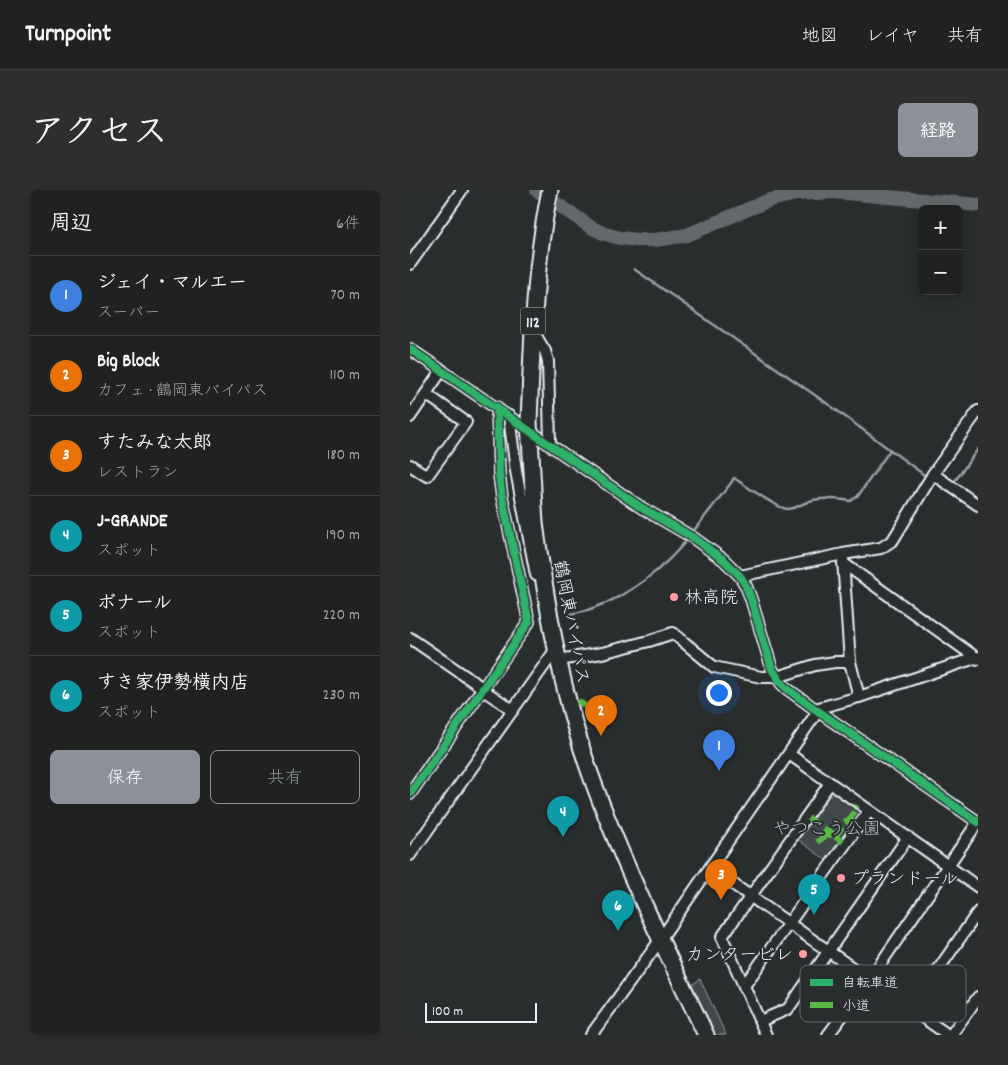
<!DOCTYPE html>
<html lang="ja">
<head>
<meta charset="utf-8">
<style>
	:root { --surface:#202222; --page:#2d2f2f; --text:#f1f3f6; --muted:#a2a4a5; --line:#3d3f40; --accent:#8c9099 }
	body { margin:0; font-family:Dekko,"Klee One",sans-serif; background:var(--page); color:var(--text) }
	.controls { position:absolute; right:15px; top:15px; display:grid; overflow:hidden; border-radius:8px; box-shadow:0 2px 12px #0003 }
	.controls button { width:45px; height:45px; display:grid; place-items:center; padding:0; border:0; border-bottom:1px solid var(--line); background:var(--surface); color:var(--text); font:25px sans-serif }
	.scale { position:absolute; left:15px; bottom:12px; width:112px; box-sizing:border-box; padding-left:5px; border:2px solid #e8f1f8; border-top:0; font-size:14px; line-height:18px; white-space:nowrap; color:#e8f1f8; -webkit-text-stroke:4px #2a2d2e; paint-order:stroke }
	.you { position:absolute; left:308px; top:502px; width:18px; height:18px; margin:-12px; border:4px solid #fff; border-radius:50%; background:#1a73e8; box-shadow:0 0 0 8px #1a73e833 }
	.badge { display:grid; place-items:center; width:32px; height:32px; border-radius:50%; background:var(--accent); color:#fff; font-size:16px; font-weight:700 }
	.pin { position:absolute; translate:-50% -41px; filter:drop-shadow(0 1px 2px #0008) }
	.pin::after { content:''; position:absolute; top:26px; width:18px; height:15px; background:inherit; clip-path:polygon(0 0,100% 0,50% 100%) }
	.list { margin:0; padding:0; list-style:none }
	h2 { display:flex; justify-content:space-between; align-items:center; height:65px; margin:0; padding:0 20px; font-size:21px }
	h2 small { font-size:16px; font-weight:400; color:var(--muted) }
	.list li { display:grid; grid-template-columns:32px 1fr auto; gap:15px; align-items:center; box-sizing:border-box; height:80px; padding:0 20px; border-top:1px solid var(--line) }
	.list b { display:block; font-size:19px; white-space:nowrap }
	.list p { margin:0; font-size:16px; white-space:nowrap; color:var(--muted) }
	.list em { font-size:16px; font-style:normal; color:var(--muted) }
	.actions { display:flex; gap:10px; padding:15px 20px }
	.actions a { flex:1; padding:11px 0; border:1px solid var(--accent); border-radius:8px; text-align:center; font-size:18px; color:var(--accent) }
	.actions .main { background:var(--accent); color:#fff }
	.map { position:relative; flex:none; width:568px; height:845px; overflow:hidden; border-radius:8px }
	header { display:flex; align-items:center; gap:30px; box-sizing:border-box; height:70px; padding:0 25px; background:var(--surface); border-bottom:1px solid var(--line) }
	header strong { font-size:24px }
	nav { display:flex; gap:28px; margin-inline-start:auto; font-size:18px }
	.intro { display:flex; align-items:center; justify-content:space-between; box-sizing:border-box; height:120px; padding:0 30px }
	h1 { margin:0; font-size:35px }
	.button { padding:12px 22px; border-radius:8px; background:var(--accent); color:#fff; font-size:18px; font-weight:700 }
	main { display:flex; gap:30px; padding:0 30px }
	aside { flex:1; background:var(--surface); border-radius:8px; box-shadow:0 2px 12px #0003 }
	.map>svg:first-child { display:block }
	.green { fill:#424648; stroke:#959ca0 }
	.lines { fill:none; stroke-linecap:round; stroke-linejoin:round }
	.stream { stroke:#989fa3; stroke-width:2.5 }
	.river { stroke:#63686b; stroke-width:14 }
	.minor-casing { stroke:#e8f1f8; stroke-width:14 }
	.highway-casing { stroke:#e8f1f8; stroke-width:19 }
	.minor { stroke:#2a2d2e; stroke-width:10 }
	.highway { stroke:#2a2d2e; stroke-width:15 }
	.highway-bridge-casing { stroke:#e8f1f8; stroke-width:19; stroke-linecap:butt }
	.highway-bridge { stroke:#2a2d2e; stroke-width:15 }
	.quiet { stroke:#58b947; stroke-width:6; stroke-dasharray:12 6; stroke-linecap:butt }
	.cycleway-casing { stroke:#2a2d2e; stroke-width:11 }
	.cycleway { stroke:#2db169; stroke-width:8 }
	.poi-dot { fill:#ff9aa2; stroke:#2a2d2e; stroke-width:2 }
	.labels { text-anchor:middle; stroke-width:4; stroke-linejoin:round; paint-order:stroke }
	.shield { fill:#2a2d2e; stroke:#afb6bb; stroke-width:1 }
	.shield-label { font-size:16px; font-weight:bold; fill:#e8f1f8 }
	.poi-label { font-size:18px; fill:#e8f1f8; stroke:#2a2d2e; text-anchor:start }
	.street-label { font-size:18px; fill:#e8f1f8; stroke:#2a2d2e }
	.park-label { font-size:18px; fill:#aeb5ba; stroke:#2a2d2e }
	.key { fill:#2a2d2e; stroke:#63686b; stroke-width:1 }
	.key-label { font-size:14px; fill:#e8f1f8 }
</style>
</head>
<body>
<header>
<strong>Turnpoint</strong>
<nav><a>地図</a><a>レイヤ</a><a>共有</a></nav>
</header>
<div class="intro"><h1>アクセス</h1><a class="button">経路</a></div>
<main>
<aside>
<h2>周辺<small>6件</small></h2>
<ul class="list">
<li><span class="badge" style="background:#3f7fe0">1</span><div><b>ジェイ・マルエー</b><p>スーパー</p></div><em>70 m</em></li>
<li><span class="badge" style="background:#e8710a">2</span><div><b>Big Block</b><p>カフェ · 鶴岡東バイパス</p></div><em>110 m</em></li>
<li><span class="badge" style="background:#e8710a">3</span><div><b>すたみな太郎</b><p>レストラン</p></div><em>180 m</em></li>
<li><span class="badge" style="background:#0f9aa8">4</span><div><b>J-GRANDE</b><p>スポット</p></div><em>190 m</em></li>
<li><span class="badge" style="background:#0f9aa8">5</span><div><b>ボナール</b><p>スポット</p></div><em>220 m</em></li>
<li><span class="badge" style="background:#0f9aa8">6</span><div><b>すき家伊勢横内店</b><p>スポット</p></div><em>230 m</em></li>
</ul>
<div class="actions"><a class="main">保存</a><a>共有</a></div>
</aside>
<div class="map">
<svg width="568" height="845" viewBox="0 0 568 845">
	<rect width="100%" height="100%" fill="#2a2d2e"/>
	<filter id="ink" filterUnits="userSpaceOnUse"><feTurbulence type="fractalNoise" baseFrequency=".02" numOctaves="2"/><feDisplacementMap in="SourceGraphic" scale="10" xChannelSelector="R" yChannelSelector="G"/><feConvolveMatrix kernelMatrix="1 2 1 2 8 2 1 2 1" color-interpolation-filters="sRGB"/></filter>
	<g filter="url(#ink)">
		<g class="green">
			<polygon points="424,599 451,618 453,624 419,672 384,647 417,602"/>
			<polygon points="290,789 316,845 305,845 282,795"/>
		</g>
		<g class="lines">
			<g class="stream">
				<polyline points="224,79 422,217 517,287"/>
				<polyline points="522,290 537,301 539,299"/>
				<polyline points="542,295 568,259"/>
				<path d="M282 343 321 293 324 288C335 295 366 318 377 319 386 319 395 312 403 310 416 307 429 309 441 311L448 306 480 260"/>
				<path d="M161 424C168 422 176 421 183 418 219 406 256 377 279 347"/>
				<polyline points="72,491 114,429"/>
				<polyline points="0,593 64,502"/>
			</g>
			<polyline class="river" points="127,0 182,38 195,44 210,48 227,50 245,50 277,45 360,10 386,4 424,2 568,15"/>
			<g class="minor-casing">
				<g id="minor">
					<polyline points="0,74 52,0"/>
					<polyline points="123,141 135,161 138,171 140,254"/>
					<polyline points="0,159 232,318 282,347 314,370 330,386 336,396 341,409 362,479 371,493 376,498 405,519 568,632"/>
					<polyline points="99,226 106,281 126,385"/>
					<polyline points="0,227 32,180"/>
					<polyline points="0,275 17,286 56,232 16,204"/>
					<polyline points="523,284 568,315"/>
					<polyline points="433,370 440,472 449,507"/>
					<polyline points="433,373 568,469"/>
					<polyline points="330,386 433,364 471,358 483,350 523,284 568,221"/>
					<polyline points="0,448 74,499"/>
					<polyline points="149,470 192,463 239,451 263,443 304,477 351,487 367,487 405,475 425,472 440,472"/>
					<polyline points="73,500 103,520"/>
					<polyline points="405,519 449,507 568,467"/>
					<polyline points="379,564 568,697"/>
					<polyline points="0,604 119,432 92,307 89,284 87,217"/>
					<polyline points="0,665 146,459"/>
					<polyline points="300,678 538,845"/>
					<polyline points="334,796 459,621"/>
					<polyline points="501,819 568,722"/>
					<polyline points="350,831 378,819 498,647"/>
					<polyline points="181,845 243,760 408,521"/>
					<polyline points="356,845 312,747 420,593"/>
					<polyline points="418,845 460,789 568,632"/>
					<polyline points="541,845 568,807"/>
				</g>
			</g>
			<g class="highway-casing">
				<g id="highway">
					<path d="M119 233C122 155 124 77 140 0"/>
					<path d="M120 249C122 277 123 305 125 332 127 352 131 372 134 392 144 456 158 521 180 583 212 673 255 759 296 845"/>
				</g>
			</g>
			<use href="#minor" class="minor"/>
			<use href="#highway" class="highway"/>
			<g class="highway-bridge-casing">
				<polyline id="highway-bridge" points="119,233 120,249"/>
			</g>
			<use href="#highway-bridge" class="highway-bridge"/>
			<g class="quiet">
				<polyline points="168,511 194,529"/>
				<polyline points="398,628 418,642"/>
				<polyline points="438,632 445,621 444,620 447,615"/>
				<polyline points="421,644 420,645 417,643 419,641 422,643 421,644 433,652"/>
				<polyline points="425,647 436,631 440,633"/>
				<polyline points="407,652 418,644"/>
			</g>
			<g class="cycleway-casing">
				<g id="cycleway">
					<polyline points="0,159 232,318 282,347 314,370 330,386 336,396 341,409 362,479 371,493 376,498 405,519 568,632"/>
					<polyline points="0,604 119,432 92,307 89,284 87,217"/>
				</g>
			</g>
			<use href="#cycleway" class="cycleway"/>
		</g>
	</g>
	<g class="poi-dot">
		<circle cx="264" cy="407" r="5"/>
		<circle cx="431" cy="688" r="5"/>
		<circle cx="393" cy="764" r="5"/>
	</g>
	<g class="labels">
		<rect class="shield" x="110.5" y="117.5" width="25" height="27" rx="4"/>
		<g class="shield-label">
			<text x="123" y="137">112</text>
		</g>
		<g class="poi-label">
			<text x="274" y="413">林高院</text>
			<text x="441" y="694">プランドール</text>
			<text x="383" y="770" text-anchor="end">カンタービレ</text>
		</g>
		<g class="street-label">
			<text transform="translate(162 432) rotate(79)" y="6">鶴岡東バイパス</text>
		</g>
		<g class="park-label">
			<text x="417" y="644">やつこう公園</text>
		</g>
	</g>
	<rect x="390" y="775" width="166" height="57" rx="8" class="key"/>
	<rect x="400" y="789" width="23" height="7" fill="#2db169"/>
	<rect x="400" y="812" width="23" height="6" fill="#58b947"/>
	<g class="key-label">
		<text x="432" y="797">自転車道</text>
		<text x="432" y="820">小道</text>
	</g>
</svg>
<div class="controls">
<button>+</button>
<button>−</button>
</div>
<div class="scale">100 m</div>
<div class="you"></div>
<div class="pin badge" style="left:309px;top:581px;background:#3f7fe0">1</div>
<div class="pin badge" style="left:191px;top:546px;background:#e8710a">2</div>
<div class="pin badge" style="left:311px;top:710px;background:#e8710a">3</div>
<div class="pin badge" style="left:153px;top:647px;background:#0f9aa8">4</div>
<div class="pin badge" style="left:404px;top:725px;background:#0f9aa8">5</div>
<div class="pin badge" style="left:208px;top:741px;background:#0f9aa8">6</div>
</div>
</main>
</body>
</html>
